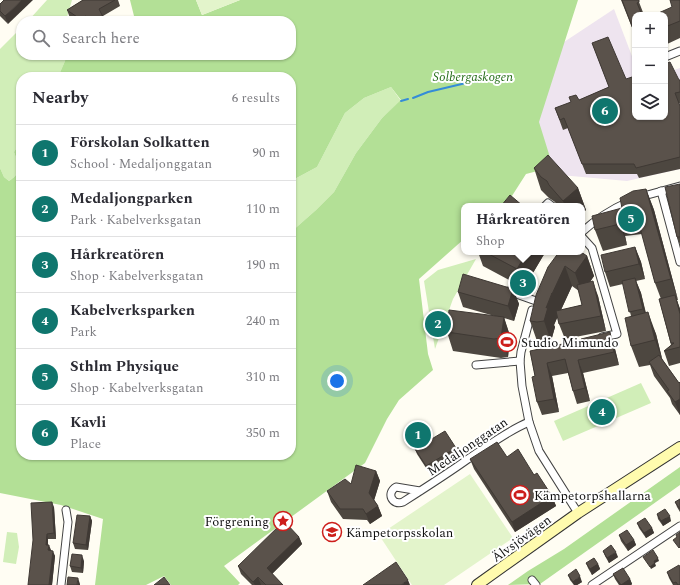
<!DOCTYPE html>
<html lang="en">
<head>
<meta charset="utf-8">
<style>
	:root { --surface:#fff; --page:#f2f2f3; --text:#2b2b33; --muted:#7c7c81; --line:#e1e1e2; --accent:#0f766e }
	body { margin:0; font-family:Spectral,serif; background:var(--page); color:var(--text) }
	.controls { position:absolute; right:12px; top:12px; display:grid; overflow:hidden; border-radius:8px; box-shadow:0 1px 3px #0004 }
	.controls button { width:36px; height:36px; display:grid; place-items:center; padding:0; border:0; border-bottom:1px solid var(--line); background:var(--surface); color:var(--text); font:20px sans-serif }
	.you { position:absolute; left:337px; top:381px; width:14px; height:14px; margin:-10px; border:3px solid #fff; border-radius:50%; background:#1a73e8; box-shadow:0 0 0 6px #1a73e833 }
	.badge { display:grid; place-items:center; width:26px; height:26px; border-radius:50%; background:var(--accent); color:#fff; font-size:13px; font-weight:700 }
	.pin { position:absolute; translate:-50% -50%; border:2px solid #fff; box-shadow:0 1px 4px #0006 }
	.popup { position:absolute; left:461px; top:203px; width:124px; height:52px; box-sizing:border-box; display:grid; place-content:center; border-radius:8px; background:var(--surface); filter:drop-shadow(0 1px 3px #0005); font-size:13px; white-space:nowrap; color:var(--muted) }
	.popup b { font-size:15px; color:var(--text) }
	.popup::after { content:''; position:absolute; left:50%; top:100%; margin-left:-8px; border:8px solid transparent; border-top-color:var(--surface) }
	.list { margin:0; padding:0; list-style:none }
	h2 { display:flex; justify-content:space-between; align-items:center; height:52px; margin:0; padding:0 16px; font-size:17px }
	h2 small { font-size:13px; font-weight:400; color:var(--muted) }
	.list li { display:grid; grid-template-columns:26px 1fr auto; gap:12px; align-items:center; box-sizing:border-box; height:56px; padding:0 16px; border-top:1px solid var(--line) }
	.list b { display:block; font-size:15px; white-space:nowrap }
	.list p { margin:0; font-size:13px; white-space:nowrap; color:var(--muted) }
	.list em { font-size:13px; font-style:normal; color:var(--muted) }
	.icon { flex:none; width:22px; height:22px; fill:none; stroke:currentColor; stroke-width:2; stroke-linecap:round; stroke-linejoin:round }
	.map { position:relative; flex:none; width:680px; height:585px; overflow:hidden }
	.search { position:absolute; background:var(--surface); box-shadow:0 1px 3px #0004; left:16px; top:16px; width:280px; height:44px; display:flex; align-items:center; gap:10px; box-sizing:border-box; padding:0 14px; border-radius:16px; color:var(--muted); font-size:15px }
	.panel { position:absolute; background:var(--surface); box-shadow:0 1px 3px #0004; left:16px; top:72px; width:280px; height:388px; border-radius:16px }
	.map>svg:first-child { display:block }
	.industrial { fill:#eee4ef }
	.green { fill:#d1eeb8 }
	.forest { fill:#b3e096 }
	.pitch { fill:#e3f4cb }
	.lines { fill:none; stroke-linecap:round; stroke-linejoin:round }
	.stream { stroke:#348cd8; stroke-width:2 }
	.minor-casing { stroke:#434343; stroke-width:9 }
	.secondary-casing { stroke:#323232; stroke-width:12 }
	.minor { stroke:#fff; stroke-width:7 }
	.secondary { stroke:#fffbae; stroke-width:10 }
	.wall { fill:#4d4740; fill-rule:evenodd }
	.shaded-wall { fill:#3f3934 }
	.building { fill:#5a524b; stroke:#3f3934 }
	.labels { text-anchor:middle; stroke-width:4; stroke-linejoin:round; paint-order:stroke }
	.park-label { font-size:13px; font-style:italic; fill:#266e1a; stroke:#fff }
	.poi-label { font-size:13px; fill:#101010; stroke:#fff; text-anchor:start }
	.street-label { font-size:13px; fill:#101010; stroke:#fff }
</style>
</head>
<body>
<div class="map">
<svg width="680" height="585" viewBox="0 0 680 585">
	<rect width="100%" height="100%" fill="#fffdf3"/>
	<polygon class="industrial" points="614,9 635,64 635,117 665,117 665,73 680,68 680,169 627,181 549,174 537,121 558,46"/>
	<g class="green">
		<polygon points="47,0 72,0 67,17 68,21 28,21"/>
		<path d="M21 28V55H66L65 61 58 77H21V141L14 152C19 166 23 171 9 181L4 177 0 168V49Z"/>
		<polygon points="391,87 401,101 382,118 356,153 334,192 316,210 291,232 291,181 317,167 345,113 364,98"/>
		<polygon points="476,259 453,299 435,349 424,281 438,270"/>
		<polygon points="641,383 651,403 563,441 554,421"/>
		<polygon points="7,532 17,533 19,547 16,564 3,562"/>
	</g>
	<g class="forest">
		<path d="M130 0H196L202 15 240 0H578L539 122 553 167 526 174 510 199 502 206H464V239L419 279 428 354 433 370 399 400 387 419 365 463 224 566 240 583 238 585H171L164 576 146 585H95L103 519 61 505 0 493V168L4 177 9 181C23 171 19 166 14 152L21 141V455H291V232L316 210 334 192 356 153 382 118 401 100 391 87 364 98 345 113 317 167 291 181V77H58L65 61 66 55H291V21H134L135 20Z"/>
		<polygon points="680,467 680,485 540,584 508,585 528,571 564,549"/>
	</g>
	<g class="pitch">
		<polygon points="196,0 240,0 202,15"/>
		<polygon points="470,474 513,538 444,585 412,585 379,535"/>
	</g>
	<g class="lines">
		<g class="stream">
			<polyline points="413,98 428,92 466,83 487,80"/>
			<polyline points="401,101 408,99"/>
		</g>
		<g class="minor-casing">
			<g id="minor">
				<polyline points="665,57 680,51"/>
				<polyline points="661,191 680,262"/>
				<polyline points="640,197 680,186"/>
				<polyline points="545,206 548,203 552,206"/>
				<path d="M582 232C597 218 612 209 630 201"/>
				<polyline points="582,237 592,248 617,334 602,337"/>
				<polyline points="508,291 536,301"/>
				<polyline points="532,310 521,352 520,361 522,386 529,422 539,451 578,513"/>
				<polyline points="476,365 520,361"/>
				<path d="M420 491 396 487C386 493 392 506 403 502 425 488 447 474 468 459 488 446 507 431 529 422"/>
				<polyline points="532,580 536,585"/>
				<polyline points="61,585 68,522 66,510"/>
				<polyline points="592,585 680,526"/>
			</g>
		</g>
		<g class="secondary-casing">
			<polyline id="secondary" points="477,585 578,513 680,447"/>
		</g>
		<use href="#minor" class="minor"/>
		<use href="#secondary" class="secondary"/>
	</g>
	<g class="wall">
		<polygon points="4,0 8,24 0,16 0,4"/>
		<polygon points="83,0 118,0 120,6 103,16 105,21 75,21 70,18 67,10"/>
		<polygon points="621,0 639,0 639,2 644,15 635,15 635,35"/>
		<polygon points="680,0 680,38 665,45 665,15"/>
		<polygon points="592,43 626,79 679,80 680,80 680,103 679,104 680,106 680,169 639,178 637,174 586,174 568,128 563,130 555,108 579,100 609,87"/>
		<polygon points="534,168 578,188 586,210 582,213 582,206 557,206 555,202 549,198 541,190"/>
		<polygon points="680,184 680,245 677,237"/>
		<polygon points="646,189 654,210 678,300 677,300 680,309 680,363 669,366 664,351 671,345 659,299 661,299 655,283 642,234 625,236 627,245 603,251 595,230"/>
		<polygon points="635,247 641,262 645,279 636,281 641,293 646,313 656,334 662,359 679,383 680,382 680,415 672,404 670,398 654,376 650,365 639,367 631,346 631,316 623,284 610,287 605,272"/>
		<polygon points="478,252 546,252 543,256 524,288 483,266"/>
		<path d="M587 256 594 276 590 282 598 296 606 331 565 339 559 324 558 316 554 325 555 327 551 341 544 343 537 341 530 321 548 267ZM572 286 579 291 582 305 561 310Z"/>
		<polygon points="513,289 519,304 514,321 504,318 510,336 508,357 501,358 453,351 447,332 498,317 463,307 458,292"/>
		<polygon points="614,345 619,365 583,373 590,401 577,404 573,391 568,373 552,376 559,412 542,415 537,402 535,376 530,351"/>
		<polygon points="456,448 458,453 428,471 417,454 415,449"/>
		<polygon points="507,457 534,475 552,496 556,506 515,532 474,469 470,459"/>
		<polygon points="376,471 380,481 374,500 378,506 382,516 370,524 367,520 343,519 331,502 327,491 351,484"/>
		<polygon points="680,499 680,512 677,507 675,502"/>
		<polygon points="54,507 56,539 48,539 48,545 51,551 55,556 52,585 28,585"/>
		<polygon points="657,514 671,521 663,526 658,519"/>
		<polygon points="90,516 92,521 88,550 75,549 73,543"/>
		<polygon points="637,523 652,528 654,533 646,538 639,528"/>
		<polygon points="619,535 634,540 636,545 628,551 621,541"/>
		<polygon points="299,537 302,544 272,574 283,585 252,585 241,574 238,566"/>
		<polygon points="603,551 618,557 609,563 605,556"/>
		<polygon points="84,561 83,573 72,572 70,566"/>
		<polygon points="586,563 598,564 600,569 592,575 588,568"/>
		<polygon points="667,572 680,585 673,585 669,578"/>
		<polygon points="613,574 630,579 632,584 631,585 619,585 615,579"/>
		<polygon points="568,575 582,582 577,585 574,585 570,580"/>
	</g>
	<g class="shaded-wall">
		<polygon points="22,0 33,0 8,24 5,16"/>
		<polygon points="578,188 586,210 582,213 582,206 565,206 563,201"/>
		<polygon points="646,189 654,210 678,300 671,279"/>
		<polygon points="617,215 625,236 627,245"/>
		<polygon points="635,247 641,262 645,279 639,264"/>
		<polygon points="527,252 546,252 543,256 524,288 517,269"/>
		<polygon points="587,256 594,276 582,293 575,273"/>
		<polygon points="565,266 572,286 559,314 559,313 554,325 555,327 551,341 544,321 546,308 552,293"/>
		<polygon points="635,278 641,293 648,324 643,309"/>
		<polygon points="593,281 598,296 606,331 601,316"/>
		<polygon points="513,289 519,304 514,321 508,306"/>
		<polygon points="675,295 680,309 680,314"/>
		<polygon points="648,312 656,334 663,362 655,340"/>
		<polygon points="504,317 510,336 508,357 501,338"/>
		<polygon points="610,332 614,345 619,365 614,352"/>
		<polygon points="578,360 583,373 590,401 585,388"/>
		<polygon points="547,363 552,376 559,412 554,399"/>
		<polygon points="680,399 680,415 675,402"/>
		<polygon points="376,471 380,481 373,504 369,493"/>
		<polygon points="552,496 556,506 515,532 512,522"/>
		<polygon points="52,502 54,507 56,539 54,533"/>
		<polygon points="378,506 382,516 370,524 366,514"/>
		<polygon points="90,516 92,521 88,550 86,545"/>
		<polygon points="670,516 671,521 663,526 661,521"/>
		<polygon points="652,528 654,533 646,538 644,533"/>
		<polygon points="47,534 48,539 48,550 46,545"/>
		<polygon points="299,537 302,544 270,576 267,568"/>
		<polygon points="634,540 636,545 628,551 626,545"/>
		<polygon points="49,545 51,550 50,556 48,550"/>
		<polygon points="53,551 55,556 52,585 49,585"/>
		<polygon points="616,552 618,557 609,563 607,558"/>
		<polygon points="82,555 84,561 83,573 81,568"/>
		<polygon points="658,558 659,561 655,563 656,566 651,569 650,567 654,561"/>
		<polygon points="598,564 600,569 592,575 590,569"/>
		<polygon points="580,576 582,582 577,585 574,585 573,582"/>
		<polygon points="258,577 261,585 255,585 253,582"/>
		<polygon points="78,578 80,584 80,585 77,585"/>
		<polygon points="630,579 632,584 631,585 621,585"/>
		<polygon points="408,580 410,585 401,585"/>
	</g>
	<g class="building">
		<polygon points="4,0 22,0 5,16 0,11 0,4"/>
		<polygon points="83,0 115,0 99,9 104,19 100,21 89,21 86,16 80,19 67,10"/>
		<polygon points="622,0 639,0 639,2 637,3 642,15 635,15 635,34"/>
		<polygon points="670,0 680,0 680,21 665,27 665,15 654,15 672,7"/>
		<polygon points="608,37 626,79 635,76 635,117 665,117 665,64 670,62 679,80 680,80 680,92 675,93 680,106 680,157 636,168 634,164 582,164 564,118 560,120 555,108 571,102 569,97 576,95 579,100 609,87 592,43"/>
		<polygon points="548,155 578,188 563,201 549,185 547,181 541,177 534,168"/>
		<polygon points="680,184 680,237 677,237 665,187"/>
		<polygon points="646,189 671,279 655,283 636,213 617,215 620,224 595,230 592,216 622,208 620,198 633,191"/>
		<polygon points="510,195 523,206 501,206"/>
		<polygon points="635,247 639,264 605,272 601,255"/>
		<polygon points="485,252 527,252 517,269"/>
		<polygon points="559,252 581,252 587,256 575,273 565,266 552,294 552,293 546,308 548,307 544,321 537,322 530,321 536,295 548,267"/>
		<polygon points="463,274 513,289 508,306 458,292"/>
		<polygon points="635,278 643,309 629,312 622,281"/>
		<polygon points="593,281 601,316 559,324 556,311 582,305 577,285"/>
		<polygon points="675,295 680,314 680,347 664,351 674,343 671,343 659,299"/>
		<polygon points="449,310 504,317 501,338 494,339 447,332"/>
		<polygon points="648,312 655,340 631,346 625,318"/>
		<polygon points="610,332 614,352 578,360 585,388 573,391 565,359 547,363 554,399 537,402 532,377 535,376 530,351 581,340 581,339"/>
		<polygon points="659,355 679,383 680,382 680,399 675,402 667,391 669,390 649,362"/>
		<polygon points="445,431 456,448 426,466 415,449"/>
		<polygon points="497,442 507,457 518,449 534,475 537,473 552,496 512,522 470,459"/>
		<polygon points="356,465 376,471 369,493 378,506 366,514 363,509 340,509 327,491 345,479 351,484"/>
		<polygon points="680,499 680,509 675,502"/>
		<polygon points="52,502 54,533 47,534 46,545 49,545 48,550 53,551 49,585 28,585 33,540 31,503"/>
		<polygon points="665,509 670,516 661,521 657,514"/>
		<polygon points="77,515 90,516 86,545 73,543"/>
		<polygon points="645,518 652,528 644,533 637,523"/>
		<polygon points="284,521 299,537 267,568 283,585 266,585 258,577 253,582 238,566"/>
		<polygon points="627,530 634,540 626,545 619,535"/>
		<polygon points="680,532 680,547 679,548 673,540 677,537 676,535"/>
		<polygon points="611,545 616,552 607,558 603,551"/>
		<polygon points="653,550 658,558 654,561 655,563 650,567 643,557"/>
		<polygon points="72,554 82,555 81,568 70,566"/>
		<polygon points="594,558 598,564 590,569 586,563"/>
		<polygon points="396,562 408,580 401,585 363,585"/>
		<polygon points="679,565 680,567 680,585 678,585 676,582 673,583 667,572"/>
		<polygon points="623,568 630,579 621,585 613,574"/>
		<polygon points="576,569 580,576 573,582 568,575"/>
		<polygon points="68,577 78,578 77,585 67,585"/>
		<polygon points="164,577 170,585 154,585"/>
	</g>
	<defs>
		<g id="stadium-ring" transform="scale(1)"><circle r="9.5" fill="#fff" stroke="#cd1e1b" stroke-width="1.5"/><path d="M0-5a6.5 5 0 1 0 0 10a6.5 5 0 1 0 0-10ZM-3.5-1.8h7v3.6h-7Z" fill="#cd1e1b"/></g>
		<g id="sight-ring" transform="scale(1)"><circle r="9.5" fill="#fff" stroke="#cd1e1b" stroke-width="1.5"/><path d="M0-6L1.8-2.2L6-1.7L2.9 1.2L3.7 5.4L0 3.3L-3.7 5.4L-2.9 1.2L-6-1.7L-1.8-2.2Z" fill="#cd1e1b"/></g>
		<g id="school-ring" transform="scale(1)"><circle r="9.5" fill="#fff" stroke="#cd1e1b" stroke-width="1.5"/><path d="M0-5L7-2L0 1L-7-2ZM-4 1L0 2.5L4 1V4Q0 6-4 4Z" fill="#cd1e1b"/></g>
	</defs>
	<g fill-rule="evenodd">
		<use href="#stadium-ring" x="507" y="342"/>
		<use href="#stadium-ring" x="520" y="495"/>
		<use href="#sight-ring" x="283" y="521"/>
		<use href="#school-ring" x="332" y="532"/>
	</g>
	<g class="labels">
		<g class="park-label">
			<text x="473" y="81">Solbergaskogen</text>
		</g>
		<g class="poi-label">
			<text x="521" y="347">Studio Mimundo</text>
			<text x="534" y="500">Kämpetorpshallarna</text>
			<text x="269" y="526" text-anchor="end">Förgrening</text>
			<text x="346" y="537">Kämpetorpsskolan</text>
		</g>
		<g class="street-label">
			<text transform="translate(467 446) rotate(-34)" y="5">Medaljonggatan</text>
			<text transform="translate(521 538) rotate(-36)" y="5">Älvsjövägen</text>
		</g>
	</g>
</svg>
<div class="controls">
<button>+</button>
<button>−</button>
<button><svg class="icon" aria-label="layers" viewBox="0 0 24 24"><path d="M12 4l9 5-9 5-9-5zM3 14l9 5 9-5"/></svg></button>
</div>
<div class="you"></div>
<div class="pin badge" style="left:418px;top:435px">1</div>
<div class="pin badge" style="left:438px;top:324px">2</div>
<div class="pin badge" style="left:523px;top:283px">3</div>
<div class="popup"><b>Hårkreatören</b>Shop</div>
<div class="pin badge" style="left:602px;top:412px">4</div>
<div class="pin badge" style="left:631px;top:219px">5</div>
<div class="pin badge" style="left:605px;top:111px">6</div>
<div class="search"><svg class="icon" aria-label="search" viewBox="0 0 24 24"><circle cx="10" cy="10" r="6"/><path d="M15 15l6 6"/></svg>Search here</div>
<section class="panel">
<h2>Nearby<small>6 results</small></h2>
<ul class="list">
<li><span class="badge">1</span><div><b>Förskolan Solkatten</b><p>School · Medaljonggatan</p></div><em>90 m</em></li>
<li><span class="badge">2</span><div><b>Medaljongparken</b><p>Park · Kabelverksgatan</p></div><em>110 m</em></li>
<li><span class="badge">3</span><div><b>Hårkreatören</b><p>Shop · Kabelverksgatan</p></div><em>190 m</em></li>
<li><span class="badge">4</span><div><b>Kabelverksparken</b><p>Park</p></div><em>240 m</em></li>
<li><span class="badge">5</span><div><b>Sthlm Physique</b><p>Shop · Kabelverksgatan</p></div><em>310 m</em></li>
<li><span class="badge">6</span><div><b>Kavli</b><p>Place</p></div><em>350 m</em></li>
</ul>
</section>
</div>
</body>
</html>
